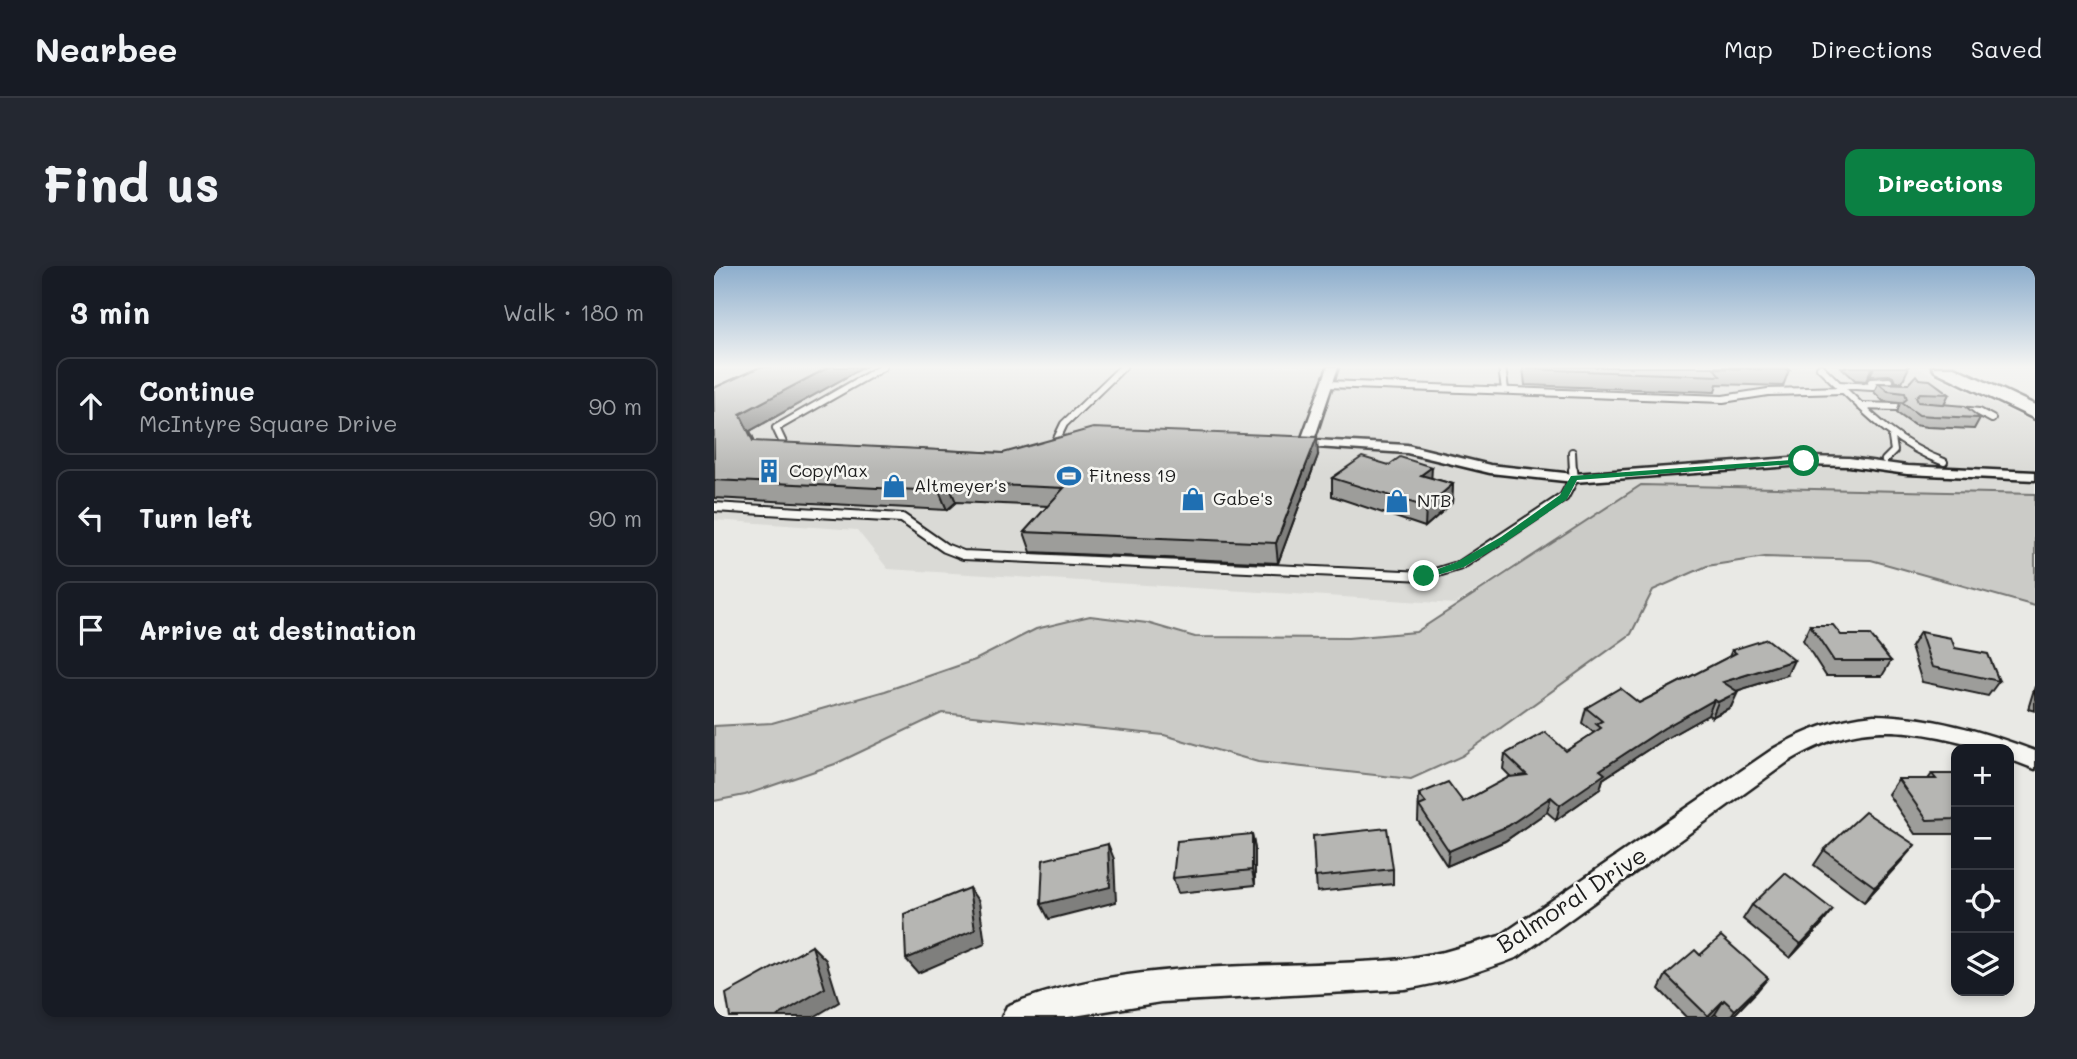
<!DOCTYPE html>
<html lang="en">
<head>
<meta charset="utf-8">
<style>
	:root { --surface:#171b24; --page:#242831; --text:#f1f3f6; --muted:#9ea1a6; --line:#363941; --accent:#0b8043 }
	body { margin:0; font-family:Mali,sans-serif; background:var(--page); color:var(--text) }
	.controls { position:absolute; right:21px; bottom:21px; display:grid; overflow:hidden; border-radius:14px; box-shadow:0 4px 10px #0003 }
	.controls button { width:63px; height:63px; display:grid; place-items:center; padding:0; border:0; border-bottom:2px solid var(--line); background:var(--surface); color:var(--text); font:35px sans-serif }
	.stop { position:absolute; width:21px; height:21px; margin:-16px; border:5px solid #0b8043; border-radius:50%; background:#fff }
	.stop.end { background:#0b8043; border-color:#fff; box-shadow:0 2px 7px #0008 }
	.list { margin:0; padding:0; list-style:none }
	h2 { display:flex; justify-content:space-between; align-items:center; height:91px; margin:0; padding:0 28px; font-size:30px }
	h2 small { font-size:23px; font-weight:400; color:var(--muted) }
	.list li { display:grid; grid-template-columns:46px 1fr auto; gap:21px; align-items:center; box-sizing:border-box; height:98px; margin:0 14px 14px; padding:0 14px; border:2px solid var(--line); border-radius:14px }
	.list b { display:block; font-size:26px; white-space:nowrap }
	.list p { margin:0; font-size:23px; white-space:nowrap; color:var(--muted) }
	.list em { font-size:23px; font-style:normal; color:var(--muted) }
	.icon { flex:none; width:38px; height:38px; fill:none; stroke:currentColor; stroke-width:2; stroke-linecap:round; stroke-linejoin:round }
	.map { position:relative; flex:none; width:1321px; height:751px; overflow:hidden; border-radius:14px }
	header { display:flex; align-items:center; gap:42px; box-sizing:border-box; height:98px; padding:0 35px; background:var(--surface); border-bottom:2px solid var(--line) }
	header strong { font-size:33px }
	nav { display:flex; gap:38px; margin-inline-start:auto; font-size:24px }
	.intro { display:flex; align-items:center; justify-content:space-between; box-sizing:border-box; height:168px; padding:0 42px }
	h1 { margin:0; font-size:49px }
	.button { padding:18px 32px; border-radius:14px; background:var(--accent); color:#fff; font-size:24px; font-weight:700 }
	main { display:flex; gap:42px; padding:0 42px }
	aside { flex:1; background:var(--surface); border-radius:14px; box-shadow:0 4px 10px #0003 }
	.map>svg:first-child { display:block }
	.built { fill:#dadad6 }
	.green { fill:#cbcbc7; stroke:#747472; stroke-width:2 }
	.lines { fill:none; stroke-linecap:round; stroke-linejoin:round }
	.lane-far1-casing { stroke:#1c1c1c; stroke-width:10 }
	.lane-casing { stroke:#1c1c1c; stroke-width:12 }
	.street-casing { stroke:#1c1c1c; stroke-width:5 }
	.primary-casing { stroke:#1c1c1c; stroke-width:5 }
	.lane-far1 { stroke:#f6f6f2; stroke-width:6 }
	.lane { stroke:#f6f6f2; stroke-width:8 }
	.street { fill:#f6f6f2; fill-rule:evenodd }
	.primary { fill:#f6f6f2; fill-rule:evenodd }
	.wall { fill:#9d9d9a; stroke:#1c1c1c; stroke-width:2 }
	.shaded-wall { fill:#7f7f7d; stroke:#1c1c1c; stroke-width:2 }
	.building { fill:#b6b6b3; stroke:#1c1c1c; stroke-width:2 }
	.route { fill:#0b8043 }
	.labels { text-anchor:middle; stroke-width:5; stroke-linejoin:round; paint-order:stroke }
	.far-poi-label { font-size:18px; fill:#1c1c1c; stroke:#f6f6f2; text-anchor:start }
	.near-street-label { font-size:24px; fill:#1c1c1c; stroke:#f6f6f2 }
</style>
</head>
<body>
<header>
<strong>Nearbee</strong>
<nav><a>Map</a><a>Directions</a><a>Saved</a></nav>
</header>
<div class="intro"><h1>Find us</h1><a class="button">Directions</a></div>
<main>
<aside>
<h2>3 min<small>Walk · 180 m</small></h2>
<ul class="list">
<li><svg class="icon" aria-label="ahead" viewBox="0 0 24 24"><path d="M12 20V5M6 11l6-6 6 6"/></svg><div><b>Continue</b><p>McIntyre Square Drive</p></div><em>90 m</em></li>
<li><svg class="icon" aria-label="left" viewBox="0 0 24 24"><path d="M17 20v-9H6M10 6l-5 5 5 5"/></svg><div><b>Turn left</b></div><em>90 m</em></li>
<li><svg class="icon" aria-label="arrive" viewBox="0 0 24 24"><path d="M6 21V4h12l-3 4 3 4H6"/></svg><div><b>Arrive at destination</b></div></li>
</ul>
</aside>
<div class="map">
<svg width="1321" height="751" viewBox="0 0 1321 751">
	<rect width="100%" height="100%" fill="#e9e9e5"/>
	<filter id="ink" filterUnits="userSpaceOnUse"><feTurbulence type="fractalNoise" baseFrequency=".0143" numOctaves="2"/><feDisplacementMap in="SourceGraphic" scale="14" xChannelSelector="R" yChannelSelector="G"/><feConvolveMatrix kernelMatrix="1 2 1 2 8 2 1 2 1" color-interpolation-filters="sRGB"/></filter>
	<g filter="url(#ink)">
		<polygon class="built" points="0,101 1202,101 1321,157 1321,228 927,219 741,338 174,303 143,264 0,254"/>
		<polygon class="green" points="927,219 1321,228 1321,340 1157,294 1051,291 993,300 939,324 917,368 748,490 697,513 544,496 450,469 228,447 121,498 31,529 0,535 0,460 58,457 171,425 261,394 322,363 376,350 433,357 481,371 634,372 702,366"/>
		<g class="lines">
			<g class="lane-far1-casing">
				<g id="lane-far1">
					<polyline points="788,101 791,124"/>
					<path d="M1106 101C1145 138 1178 177 1230 196"/>
					<polyline points="1157,116 1175,115"/>
					<polyline points="613,118 1009,133 1054,126 1129,124"/>
					<polyline points="1125,119 1175,122"/>
					<polyline points="1146,140 1183,141"/>
					<polyline points="1246,144 1265,146 1278,153"/>
					<polyline points="340,179 350,158 409,101"/>
					<polyline points="76,183 70,179 62,162 169,101"/>
					<polyline points="858,186 859,205"/>
					<polyline points="1171,194 1180,185 1178,172"/>
				</g>
			</g>
			<g class="lane-casing">
				<polyline id="lane" points="0,241 188,252 231,282 249,289 711,310 747,299 850,231 860,212 859,204"/>
			</g>
			<g class="street-casing">
				<g id="street">
					<polygon points="614,101 624,101 600,174 693,179 776,199 860,208 1090,191 1135,192 1193,200 1321,206 1321,214 1193,208 1135,200 1090,199 860,216 776,207 693,187 587,180 586,177"/>
					<path d="M1160 449C1216 450 1268 465 1321 485V503L1295 493V483C1270 483 1250 476 1226 471 1165 459 1128 464 1075 495L804 691C768 705 730 717 691 723L447 736 354 751H288L293 740C417 689 560 705 691 693L730 686 786 670 1059 483C1092 464 1122 453 1160 449Z"/>
				</g>
			</g>
			<g class="primary-casing">
				<polygon id="primary" points="1218,101 1240,101 1321,139 1321,153 1221,105"/>
			</g>
			<use href="#lane-far1" class="lane-far1"/>
			<use href="#lane" class="lane"/>
			<use href="#street" class="street"/>
			<use href="#primary" class="primary"/>
		</g>
		<g class="wall">
			<polygon points="46,101 150,101 36,165 41,176 289,187 604,189 564,297 317,286 310,266 334,240 242,236 233,244 0,232 0,122"/>
			<polygon points="809,101 1071,101 1075,104 1069,120 1003,118 1001,126 811,119"/>
			<polygon points="1127,101 1195,101 1188,116 1181,116 1179,111 1175,109 1156,110 1152,115 1141,114"/>
			<polygon points="1205,113 1235,128 1230,138 1266,152 1260,163 1213,161 1200,159 1183,147 1186,137 1169,135 1160,126 1164,117 1194,118"/>
			<polygon points="618,212 717,212 739,218 738,237 711,261 618,230"/>
			<polygon points="1096,359 1127,369 1177,395 1168,410 1112,410 1089,374"/>
			<polygon points="1206,366 1241,382 1285,415 1274,430 1208,416 1197,381"/>
			<polygon points="1018,384 1073,409 1022,425 1017,441 998,451 994,449 944,477 889,513 886,523 842,554 833,546 791,575 733,600 704,555 705,528 749,536 797,511 789,503 791,488 852,485 880,467 868,457 872,442 925,437 1015,391"/>
			<polygon points="1321,420 1321,445 1314,443"/>
			<polygon points="1218,508 1242,508 1242,568 1201,568 1174,528 1184,513 1214,513"/>
			<polygon points="538,568 541,583 541,619 464,627 459,612"/>
			<polygon points="599,570 679,603 679,618 603,626"/>
			<polygon points="1110,584 1189,593 1150,636 1100,599"/>
			<polygon points="1038,639 1108,658 1076,692 1029,653"/>
			<polygon points="986,689 1043,725 1018,751 1004,751 1001,748 998,751 972,751 945,723 952,709"/>
		</g>
		<g class="shaded-wall">
			<polygon points="115,101 150,101 36,165 49,193 39,175 26,148"/>
			<polygon points="1158,101 1160,101 1156,110 1152,115"/>
			<polygon points="603,171 604,189 564,297 562,277"/>
			<polygon points="718,201 717,219 707,209"/>
			<polygon points="234,217 242,236 233,244 225,225"/>
			<polygon points="739,218 738,237 711,261 712,241"/>
			<polygon points="1080,394 1073,409 1003,431 1009,416"/>
			<polygon points="1024,426 1017,441 998,451 1004,436"/>
			<polygon points="1000,434 994,449 944,477 889,513 886,523 842,554 846,539 886,504 950,462"/>
			<polygon points="837,531 833,546 791,575 733,600 735,585"/>
			<polygon points="538,568 541,583 541,619 538,604"/>
			<polygon points="394,578 400,593 402,636 335,653 327,638"/>
			<polygon points="1201,579 1189,593 1150,636 1161,621"/>
			<polygon points="255,622 265,636 271,678 204,707 192,693"/>
			<polygon points="1119,644 1108,658 1076,692 1087,678"/>
			<polygon points="98,680 112,694 125,736 100,751 62,751"/>
			<polygon points="1054,712 1043,725 1018,751 1016,751 1021,744"/>
			<polygon points="1010,734 1001,748 998,751 993,751"/>
		</g>
		<g class="building">
			<polygon points="46,101 115,101 26,148 39,175 289,187 379,162 603,171 562,277 310,266 350,222 234,217 225,225 0,214 0,122"/>
			<polygon points="813,101 1071,101 1075,104 1000,102 1006,110 814,103"/>
			<polygon points="1202,109 1205,113 1216,114 1235,128 1206,127 1202,131 1204,136 1251,140 1266,152 1219,150 1205,149 1188,137 1193,133 1191,127 1174,125 1164,117 1194,118"/>
			<polygon points="648,191 675,199 686,191 718,201 707,209 739,218 712,241 618,212"/>
			<polygon points="1096,359 1119,359 1127,369 1156,369 1177,395 1120,395"/>
			<polygon points="1206,366 1237,372 1241,382 1274,388 1285,415 1218,401"/>
			<polygon points="1053,373 1080,394 1009,416 1024,426 1004,436 1000,434 950,462 886,504 891,508 846,539 837,531 794,560 735,585 705,540 712,537 705,528 734,516 749,536 795,511 813,509 791,488 831,466 852,485 887,462 882,458 888,455 872,442 906,422 925,437 1022,387 1018,384"/>
			<polygon points="1218,508 1242,508 1242,553 1213,554 1184,513 1222,513"/>
			<polygon points="1151,546 1201,579 1161,621 1110,584"/>
			<polygon points="673,562 679,603 601,611 599,570"/>
			<polygon points="538,568 538,604 459,612 463,575"/>
			<polygon points="394,578 396,621 327,638 329,594"/>
			<polygon points="1071,607 1119,644 1087,678 1038,639"/>
			<polygon points="255,622 261,664 192,693 190,648"/>
			<polygon points="1007,670 1054,712 1021,744 1010,734 994,750 952,709 981,684 986,689"/>
			<polygon points="98,680 111,722 62,751 16,751 12,728"/>
		</g>
	</g>
	<linearGradient id="sky" x2="0" y2="1"><stop stop-color="#8cadcc"/><stop offset="0.49" stop-color="#f5f5f3"/><stop offset="1" stop-color="#f5f5f3" stop-opacity="0"/></linearGradient>
	<rect width="1321" height="206" fill="url(#sky)"/>
	<polygon class="route" points="1090,193 1093,197 863,214 853,233 793,275 750,301 710,313 705,310 743,296 787,271 846,229 857,210"/>
	<defs>
		<g id="building-bare" transform="scale(1.89)"><path d="M-4-6H4V6H1V3H-1V6H-4ZM-2.5-4.3h1.7v1.8h-1.7ZM.8-4.3h1.7v1.8H.8ZM-2.5-1h1.7V.8h-1.7ZM.8-1h1.7V.8H.8Z" fill="#1f6fb2" stroke="#f6f6f2" stroke-width="2.5" paint-order="stroke"/></g>
		<g id="stadium-bare" transform="scale(1.89)"><path d="M0-5a6.5 5 0 1 0 0 10a6.5 5 0 1 0 0-10ZM-3.5-1.8h7v3.6h-7Z" fill="#1f6fb2" stroke="#f6f6f2" stroke-width="2.5" paint-order="stroke"/></g>
		<g id="shop-bare" transform="scale(1.89)"><path d="M-5-2.5h2.3a2.7 3.5 0 0 1 5.4 0H5L5.5 6h-11ZM-1.5-2.5h3a1.5 2.3 0 0 0-3 0Z" fill="#1f6fb2" stroke="#f6f6f2" stroke-width="2.5" paint-order="stroke"/></g>
	</defs>
	<g fill-rule="evenodd">
		<use href="#building-bare" x="55" y="205"/>
		<use href="#stadium-bare" x="355" y="210"/>
		<use href="#shop-bare" x="180" y="220"/>
		<use href="#shop-bare" x="479" y="233"/>
		<use href="#shop-bare" x="683" y="235"/>
	</g>
	<g class="labels">
		<g class="far-poi-label">
			<text x="75" y="211">CopyMax</text>
			<text x="375" y="216">Fitness 19</text>
			<text x="200" y="226">Altmeyer's</text>
			<text x="499" y="239">Gabe's</text>
			<text x="703" y="241">NTB</text>
		</g>
		<g class="near-street-label">
			<text transform="translate(858 634) rotate(-33)" y="8">Balmoral Drive</text>
		</g>
	</g>
</svg>
<div class="controls">
<button>+</button>
<button>−</button>
<button><svg class="icon" aria-label="locate" viewBox="0 0 24 24"><circle cx="12" cy="12" r="6"/><path d="M12 2v4M12 18v4M2 12h4M18 12h4"/></svg></button>
<button><svg class="icon" aria-label="layers" viewBox="0 0 24 24"><path d="M12 4l9 5-9 5-9-5zM3 14l9 5 9-5"/></svg></button>
</div>
<div class="stop" style="left:1090px;top:195px"></div>
<div class="stop end" style="left:710px;top:310px"></div>
</div>
</main>
</body>
</html>
